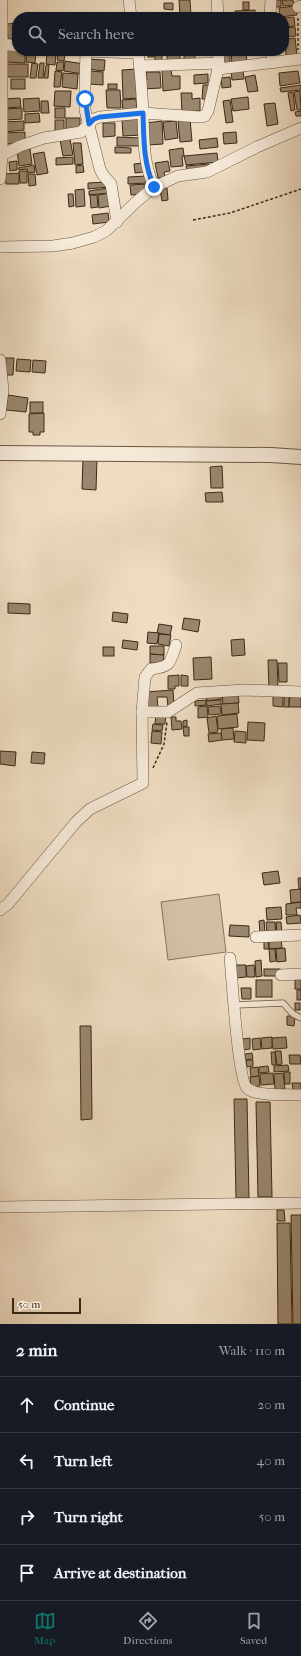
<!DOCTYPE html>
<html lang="en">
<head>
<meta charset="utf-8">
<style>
	:root { --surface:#171b24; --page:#20242c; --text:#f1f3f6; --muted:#9ea1a6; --line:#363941; --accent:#0f766e }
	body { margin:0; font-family:"IM FELL French Canon",serif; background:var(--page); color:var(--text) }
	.scale { position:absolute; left:12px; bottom:10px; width:69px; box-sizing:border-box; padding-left:4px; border:2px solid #3d2a14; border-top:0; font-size:11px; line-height:14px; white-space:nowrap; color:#3d2a14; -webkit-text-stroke:3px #f5e9d8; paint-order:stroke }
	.stop { position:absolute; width:12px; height:12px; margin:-9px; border:3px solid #1a73e8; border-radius:50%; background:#fff }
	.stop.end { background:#1a73e8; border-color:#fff; box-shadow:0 1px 4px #0008 }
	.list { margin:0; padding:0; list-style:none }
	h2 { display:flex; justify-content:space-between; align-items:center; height:52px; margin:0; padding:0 16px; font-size:17px }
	h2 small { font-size:13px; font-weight:400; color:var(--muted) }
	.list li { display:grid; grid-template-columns:26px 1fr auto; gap:12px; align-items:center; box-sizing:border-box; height:56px; padding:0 16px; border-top:1px solid var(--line) }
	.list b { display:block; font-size:15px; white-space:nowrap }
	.list em { font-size:13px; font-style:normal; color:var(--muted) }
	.icon { flex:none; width:22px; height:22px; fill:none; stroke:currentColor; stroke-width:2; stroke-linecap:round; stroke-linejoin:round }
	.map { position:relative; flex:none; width:301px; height:1324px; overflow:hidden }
	.search { position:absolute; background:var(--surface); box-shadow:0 1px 3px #0004; left:12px; right:12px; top:12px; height:44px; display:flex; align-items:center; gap:10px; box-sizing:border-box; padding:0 14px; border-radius:16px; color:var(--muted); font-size:15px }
	.sheet { height:276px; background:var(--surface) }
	nav { display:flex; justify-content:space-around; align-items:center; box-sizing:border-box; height:56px; border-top:1px solid var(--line); background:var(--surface); font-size:11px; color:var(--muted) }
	nav a { display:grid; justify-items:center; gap:2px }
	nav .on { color:var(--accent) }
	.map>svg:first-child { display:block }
	.green { fill:#d1bfa5; stroke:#87745c }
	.building { fill:#9a876f; stroke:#3d2a14 }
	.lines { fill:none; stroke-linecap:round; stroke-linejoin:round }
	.service-casing { stroke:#6a5740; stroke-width:7 }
	.minor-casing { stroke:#6a5740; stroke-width:12 }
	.tertiary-casing { stroke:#6a5740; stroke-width:16 }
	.path { stroke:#3d2a14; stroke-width:1.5; stroke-dasharray:3 2; stroke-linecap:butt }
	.service { stroke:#f5e9d8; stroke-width:5.5 }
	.minor { stroke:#f5e9d8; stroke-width:11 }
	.tertiary { stroke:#f5e9d8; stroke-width:14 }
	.route { stroke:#1a73e8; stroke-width:5 }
</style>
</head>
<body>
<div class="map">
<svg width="301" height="1324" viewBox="0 0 301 1324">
	<rect width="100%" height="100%" fill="#efddc3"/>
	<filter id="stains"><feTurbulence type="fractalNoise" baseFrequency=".005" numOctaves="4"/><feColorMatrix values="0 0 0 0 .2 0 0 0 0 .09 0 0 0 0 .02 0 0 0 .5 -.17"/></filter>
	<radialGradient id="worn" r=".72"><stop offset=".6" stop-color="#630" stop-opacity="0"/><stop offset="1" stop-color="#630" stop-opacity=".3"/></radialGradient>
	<polygon class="green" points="219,894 226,952 168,960 161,902"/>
	<g class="building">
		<polygon points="179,0 190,0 191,15 180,16"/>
		<rect x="272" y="0" width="9" height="7"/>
		<polygon points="282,0 293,0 294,5 283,6"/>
		<rect x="243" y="2" width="6" height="8"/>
		<polygon points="164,3 173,3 173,10 164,9"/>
		<polygon points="296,6 297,15 280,17 279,8"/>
		<polygon points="255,10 255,17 236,17 235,11"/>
		<rect x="147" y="15" width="10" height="2"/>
		<polygon points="294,17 295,26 284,27 284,18"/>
		<polygon points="16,23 17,39 8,39 7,24"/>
		<polygon points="295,27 296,36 284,37 284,28"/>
		<polygon points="295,38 297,55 286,56 285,39"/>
		<polygon points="7,49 25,51 25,63 6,62"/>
		<polygon points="27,51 36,51 35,63 26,62"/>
		<rect x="148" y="51" width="6" height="6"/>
		<rect x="155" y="51" width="7" height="11"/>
		<rect x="167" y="51" width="13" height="12"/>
		<polygon points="184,51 202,51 202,52 195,52 195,61 184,62"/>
		<polygon points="231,51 246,51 247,63 232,64"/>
		<polygon points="259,51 271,51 271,52 260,54"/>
		<polygon points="47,52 56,53 55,65 46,64"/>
		<polygon points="58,53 65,53 64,61 57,60"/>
		<polygon points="221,55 230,55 230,65 222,66"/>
		<polygon points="87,59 105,60 104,71 87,69"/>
		<polygon points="65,61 84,64 83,74 64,71"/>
		<polygon points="57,62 64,62 63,71 56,70"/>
		<polygon points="32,63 38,64 36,78 30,78"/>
		<polygon points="40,63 44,63 43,78 38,78"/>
		<rect x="6" y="64" width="22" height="13"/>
		<polygon points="46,65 49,65 48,78 44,78"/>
		<polygon points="137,69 138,98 123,99 122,70"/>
		<polygon points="162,69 171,69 172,76 180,76 180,89 163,91"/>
		<polygon points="55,71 62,72 60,87 54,87"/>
		<polygon points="90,71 103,72 103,85 89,84"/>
		<polygon points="243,71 244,79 232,80 231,72"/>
		<polygon points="298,71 300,83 280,86 279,73"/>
		<polygon points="146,72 160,72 161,88 142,89 142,80 147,80"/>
		<polygon points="63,73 78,74 77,89 62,87"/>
		<polygon points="208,74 208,83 194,84 194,75"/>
		<polygon points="255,75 258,91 248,92 245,77"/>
		<polygon points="230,77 231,87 222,88 221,78"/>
		<rect x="11" y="79" width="14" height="10"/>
		<rect x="108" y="84" width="9" height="5"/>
		<polygon points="203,85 210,85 210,99 202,99"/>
		<polygon points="301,85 301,90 281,92 280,88"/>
		<polygon points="106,90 120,90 121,108 107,108"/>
		<polygon points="55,91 71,91 70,107 54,106"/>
		<polygon points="300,91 301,110 297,110 294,92"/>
		<polygon points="293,92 295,110 291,111 288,93"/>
		<polygon points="181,93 192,93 192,99 200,98 200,111 182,112"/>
		<polygon points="248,97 249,109 233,111 231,99"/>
		<polygon points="20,98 21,107 5,108 5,99"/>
		<polygon points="39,98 40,111 24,112 23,99"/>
		<polygon points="136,99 137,109 123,110 122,100"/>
		<polygon points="230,100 233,122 226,123 223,101"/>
		<polygon points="41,101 48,101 49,113 41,113"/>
		<polygon points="275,103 278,124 267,126 264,104"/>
		<polygon points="22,108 22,119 6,120 5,109"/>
		<rect x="55" y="108" width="10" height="10"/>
		<polygon points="301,111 301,116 296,116 295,112"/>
		<polygon points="39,113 40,122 25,123 25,114"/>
		<rect x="66" y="118" width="14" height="13"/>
		<polygon points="141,119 142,135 123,136 122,120"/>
		<polygon points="190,119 192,141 180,142 178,121"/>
		<rect x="55" y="120" width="9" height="11"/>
		<polygon points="24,121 24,130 5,132 4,122"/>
		<polygon points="162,121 163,144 147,145 146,123"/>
		<polygon points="176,121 178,138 165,140 163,122"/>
		<polygon points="103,123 115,123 115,136 103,137"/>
		<polygon points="25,132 25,143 6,144 5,133"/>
		<polygon points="236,132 237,143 224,144 223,133"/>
		<polygon points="117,137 142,138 142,146 117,146"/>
		<polygon points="217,138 218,147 200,149 199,140"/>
		<polygon points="70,139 73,155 63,156 60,140"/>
		<polygon points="73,143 81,143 83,164 75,165"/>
		<polygon points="115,147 131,148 131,153 115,153"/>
		<polygon points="183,148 184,156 182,156 183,166 171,167 169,150"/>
		<polygon points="30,149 32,164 19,166 17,150"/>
		<polygon points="44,152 48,173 37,175 33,154"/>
		<polygon points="217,153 218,162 186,165 184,156"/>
		<polygon points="73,157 73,164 56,165 56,158"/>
		<polygon points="17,161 17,170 10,171 9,162"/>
		<polygon points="168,161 170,171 164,172 165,177 158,178 155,163"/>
		<polygon points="143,163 144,172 135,173 134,164"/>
		<polygon points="209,164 210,168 187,171 186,166"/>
		<polygon points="34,165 35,172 28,173 27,169 19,170 18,168"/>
		<polygon points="83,165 84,172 76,173 76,166"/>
		<polygon points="19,171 27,171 27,183 20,183"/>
		<polygon points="19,173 19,184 6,184 5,174"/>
		<polygon points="28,174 35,174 36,185 29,186"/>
		<polygon points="147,176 147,183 128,184 128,177"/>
		<polygon points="107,182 108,187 88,189 88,183"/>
		<polygon points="148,184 148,189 144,194 131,195 130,185"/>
		<polygon points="108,188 109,193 89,195 89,191"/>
		<polygon points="167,188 168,200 162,201 160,189"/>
		<polygon points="84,189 85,206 76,207 75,190"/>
		<polygon points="109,193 111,206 99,208 98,195"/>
		<polygon points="68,194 73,194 74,206 69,207"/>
		<polygon points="90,195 97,195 98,207 91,208"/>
		<polygon points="108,213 109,222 93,224 92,215"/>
		<polygon points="6,358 14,358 13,375 5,375"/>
		<polygon points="17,359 31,360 30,372 16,371"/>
		<polygon points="33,360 46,361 45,373 32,372"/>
		<polygon points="8,395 28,398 26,412 6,410"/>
		<rect x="30" y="402" width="13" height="11"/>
		<polygon points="44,413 44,432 40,432 40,435 33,435 33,432 29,432 29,414"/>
		<polygon points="83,458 97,459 96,490 82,489"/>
		<polygon points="222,466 223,488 211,488 210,467"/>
		<polygon points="222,492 223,502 206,502 205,493"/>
		<polygon points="8,603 30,604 30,614 8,613"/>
		<polygon points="113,612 128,614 127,623 112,621"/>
		<polygon points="184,618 200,620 198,632 182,629"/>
		<polygon points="159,624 172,626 170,635 157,633"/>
		<polygon points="148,632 159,633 157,644 147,643"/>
		<polygon points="159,634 171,635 169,646 158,644"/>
		<polygon points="244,639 245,655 232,656 231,640"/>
		<polygon points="123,640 138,642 137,650 122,648"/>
		<polygon points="150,646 164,646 164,655 150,654"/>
		<rect x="103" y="647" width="11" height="9"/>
		<polygon points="150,654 164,655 163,664 150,663"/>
		<polygon points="211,657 212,679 194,680 193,658"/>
		<polygon points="268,660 277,660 278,688 269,689"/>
		<polygon points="278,663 287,663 287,682 279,682"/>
		<polygon points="179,675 179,686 175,686 175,689 168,689 168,676"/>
		<polygon points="181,675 188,676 188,686 181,686"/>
		<polygon points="173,690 174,706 168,707 167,697 157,697 158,708 147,708 146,692"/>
		<polygon points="238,693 239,703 223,704 222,695"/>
		<polygon points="221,694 222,699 207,701 206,696"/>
		<polygon points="284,694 289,695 289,707 284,707"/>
		<polygon points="290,694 301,694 301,707 289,707"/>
		<polygon points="273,696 283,696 283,707 273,706"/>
		<polygon points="206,700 206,705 195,706 195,701"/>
		<polygon points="221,700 221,704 207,706 206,701"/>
		<polygon points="238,703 239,713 222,715 221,704"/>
		<polygon points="207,706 208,717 198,718 198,707"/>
		<polygon points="220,706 221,714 209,715 208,707"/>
		<polygon points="156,713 166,714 165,724 155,724"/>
		<polygon points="237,714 238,727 218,729 217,716"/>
		<polygon points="216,716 218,732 209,733 207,718"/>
		<polygon points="171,717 176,717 176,721 181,721 182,729 172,730"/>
		<polygon points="187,720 187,726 183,727 183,721"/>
		<polygon points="248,722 265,723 264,741 247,740"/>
		<polygon points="153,724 163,725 162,731 152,730"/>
		<polygon points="183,727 189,727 189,736 184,736"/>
		<polygon points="233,728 234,739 222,740 221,729"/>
		<polygon points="152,731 162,732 161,744 151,743"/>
		<polygon points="235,731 246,732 246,743 234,742"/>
		<polygon points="221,733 222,740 209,742 208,734"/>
		<polygon points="0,751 16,752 15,766 0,764"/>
		<polygon points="32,752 45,753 44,764 31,763"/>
		<polygon points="278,871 280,883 264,885 262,873"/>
		<polygon points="298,878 301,878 301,889 299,889"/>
		<polygon points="301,889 301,902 291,903 290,890"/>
		<polygon points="301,902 301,908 296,908 297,915 286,915 286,904"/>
		<polygon points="281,907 282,919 267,920 266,908"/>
		<polygon points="300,915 301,923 287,924 286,917"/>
		<polygon points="264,920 265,933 260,933 259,921"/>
		<polygon points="266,922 275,922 276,934 267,935"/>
		<polygon points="276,922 281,922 282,934 277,934"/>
		<polygon points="230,925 249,926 249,937 229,936"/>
		<polygon points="268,938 269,949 264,949 264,939"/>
		<polygon points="281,938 282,948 269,949 269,939"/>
		<polygon points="285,948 286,961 277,962 276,949"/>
		<polygon points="269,949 275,949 276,961 270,962"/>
		<polygon points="261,960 262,976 256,977 255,961"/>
		<polygon points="236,965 246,965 246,977 236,978"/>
		<polygon points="254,965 255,977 247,977 246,966"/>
		<rect x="264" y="969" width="16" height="7"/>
		<rect x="295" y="979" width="6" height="10"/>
		<rect x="256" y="980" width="16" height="17"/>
		<polygon points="241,988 251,988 251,999 242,999"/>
		<rect x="297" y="990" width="4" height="10"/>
		<rect x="295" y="1003" width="5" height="7"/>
		<polygon points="287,1016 295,1016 294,1026 287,1025"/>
		<polygon points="80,1026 91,1026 92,1119 81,1120"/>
		<polygon points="272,1037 272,1048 262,1049 261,1038"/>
		<polygon points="286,1037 287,1048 273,1049 272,1038"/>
		<polygon points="250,1038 250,1049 243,1050 242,1039"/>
		<polygon points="260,1038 261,1049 253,1050 252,1039"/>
		<polygon points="275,1051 281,1051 282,1064 277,1065"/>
		<polygon points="271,1052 275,1052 276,1065 272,1065"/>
		<polygon points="252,1053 253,1059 245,1060 245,1054"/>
		<polygon points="289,1055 300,1055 301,1064 290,1064"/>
		<polygon points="246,1060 253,1060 253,1066 247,1067"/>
		<polygon points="288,1065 289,1071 274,1072 274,1066"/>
		<polygon points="268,1066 269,1072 259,1073 259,1067"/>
		<polygon points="258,1067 259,1076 251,1077 250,1068"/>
		<polygon points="284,1072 290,1072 290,1084 285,1084"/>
		<polygon points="273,1073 274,1084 261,1085 260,1074"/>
		<polygon points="283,1073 285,1089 275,1090 274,1074"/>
		<polygon points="259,1076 260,1086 251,1087 250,1077"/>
		<polygon points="292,1083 301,1083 301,1090 293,1090"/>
		<polygon points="234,1099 247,1099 249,1198 236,1198"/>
		<polygon points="256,1102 270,1102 272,1197 258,1197"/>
		<polygon points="277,1210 284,1210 285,1221 277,1221"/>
		<polygon points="291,1215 301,1215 301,1324 293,1324"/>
		<polygon points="277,1223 290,1223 292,1324 278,1324"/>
	</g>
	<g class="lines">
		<g class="service-casing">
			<polyline id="service" points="235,1005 283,1003 293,1014 301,1018"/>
		</g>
		<g class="minor-casing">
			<g id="minor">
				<polyline points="129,0 131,17"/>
				<polyline points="217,0 218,17"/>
				<polyline points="298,7 301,6"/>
				<polyline points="270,17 271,0"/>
				<polyline points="3,44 17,46"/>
				<polyline points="83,51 138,53 138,51"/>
				<polyline points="86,51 85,86 85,110 100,169 103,175 111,184 117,222"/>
				<polyline points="272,51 273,63"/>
				<path d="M138 53C141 73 142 94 143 114 144 141 143 162 154 187"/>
				<polyline points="140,66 219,63"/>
				<polyline points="218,69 301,59"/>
				<polyline points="0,156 20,146 44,138 81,132 94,119 100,117 143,113 200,117 205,116 208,111 218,69 219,51"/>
				<polyline points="0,179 2,156 2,0"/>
				<polyline points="0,247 53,246 73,243 94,237 106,231 135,203 154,187 178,176 207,172 257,147 301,128"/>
				<polyline points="0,360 3,390 0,414"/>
				<polyline points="142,712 168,712 197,693 244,690 301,692"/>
				<path d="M0 910 8 904 76 822 90 809 143 783 142 712 145 677 151 669C171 667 170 663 176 645"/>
				<polyline points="256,937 301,935"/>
				<path d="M230 958C232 977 238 1080 247 1088 256 1097 288 1094 301 1095"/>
				<polyline points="281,975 301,974"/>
				<polyline points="0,1207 301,1203"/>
			</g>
		</g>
		<g class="tertiary-casing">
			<polyline id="tertiary" points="0,453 271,455 301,457"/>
		</g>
		<g class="path">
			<polyline points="298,18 298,50"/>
			<polyline points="193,220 230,213 301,189"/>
			<polyline points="153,768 164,744 167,722"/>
		</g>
		<use href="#service" class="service"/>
		<use href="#minor" class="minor"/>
		<use href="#tertiary" class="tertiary"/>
	</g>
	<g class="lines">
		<path class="route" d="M85 99 89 124 94 119 100 117 143 113C144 139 143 162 154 187"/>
	</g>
	<rect width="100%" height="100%" filter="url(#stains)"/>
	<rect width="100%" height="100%" fill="url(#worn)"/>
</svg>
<div class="scale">50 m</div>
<div class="stop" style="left:85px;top:99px"></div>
<div class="stop end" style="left:154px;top:187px"></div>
<div class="search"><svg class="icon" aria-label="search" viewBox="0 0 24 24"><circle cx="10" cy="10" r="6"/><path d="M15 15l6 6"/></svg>Search here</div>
</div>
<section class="sheet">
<h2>2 min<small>Walk · 110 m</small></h2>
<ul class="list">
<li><svg class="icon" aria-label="ahead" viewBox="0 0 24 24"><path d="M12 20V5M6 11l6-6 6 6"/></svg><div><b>Continue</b></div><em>20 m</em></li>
<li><svg class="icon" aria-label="left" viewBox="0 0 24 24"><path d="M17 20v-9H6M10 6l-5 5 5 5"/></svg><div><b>Turn left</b></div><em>40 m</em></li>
<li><svg class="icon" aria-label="right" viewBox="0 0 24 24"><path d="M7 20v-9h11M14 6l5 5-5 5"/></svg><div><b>Turn right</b></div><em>50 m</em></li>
<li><svg class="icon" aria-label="arrive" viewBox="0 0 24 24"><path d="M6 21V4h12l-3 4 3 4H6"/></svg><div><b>Arrive at destination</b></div></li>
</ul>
</section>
<nav>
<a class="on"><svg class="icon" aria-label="map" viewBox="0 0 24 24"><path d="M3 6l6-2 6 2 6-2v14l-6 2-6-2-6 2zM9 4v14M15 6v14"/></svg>Map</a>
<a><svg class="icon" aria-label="directions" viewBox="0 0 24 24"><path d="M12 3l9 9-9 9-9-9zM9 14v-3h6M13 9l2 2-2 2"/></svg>Directions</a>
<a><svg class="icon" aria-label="saved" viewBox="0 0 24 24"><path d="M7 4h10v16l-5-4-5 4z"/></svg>Saved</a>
</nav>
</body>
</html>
